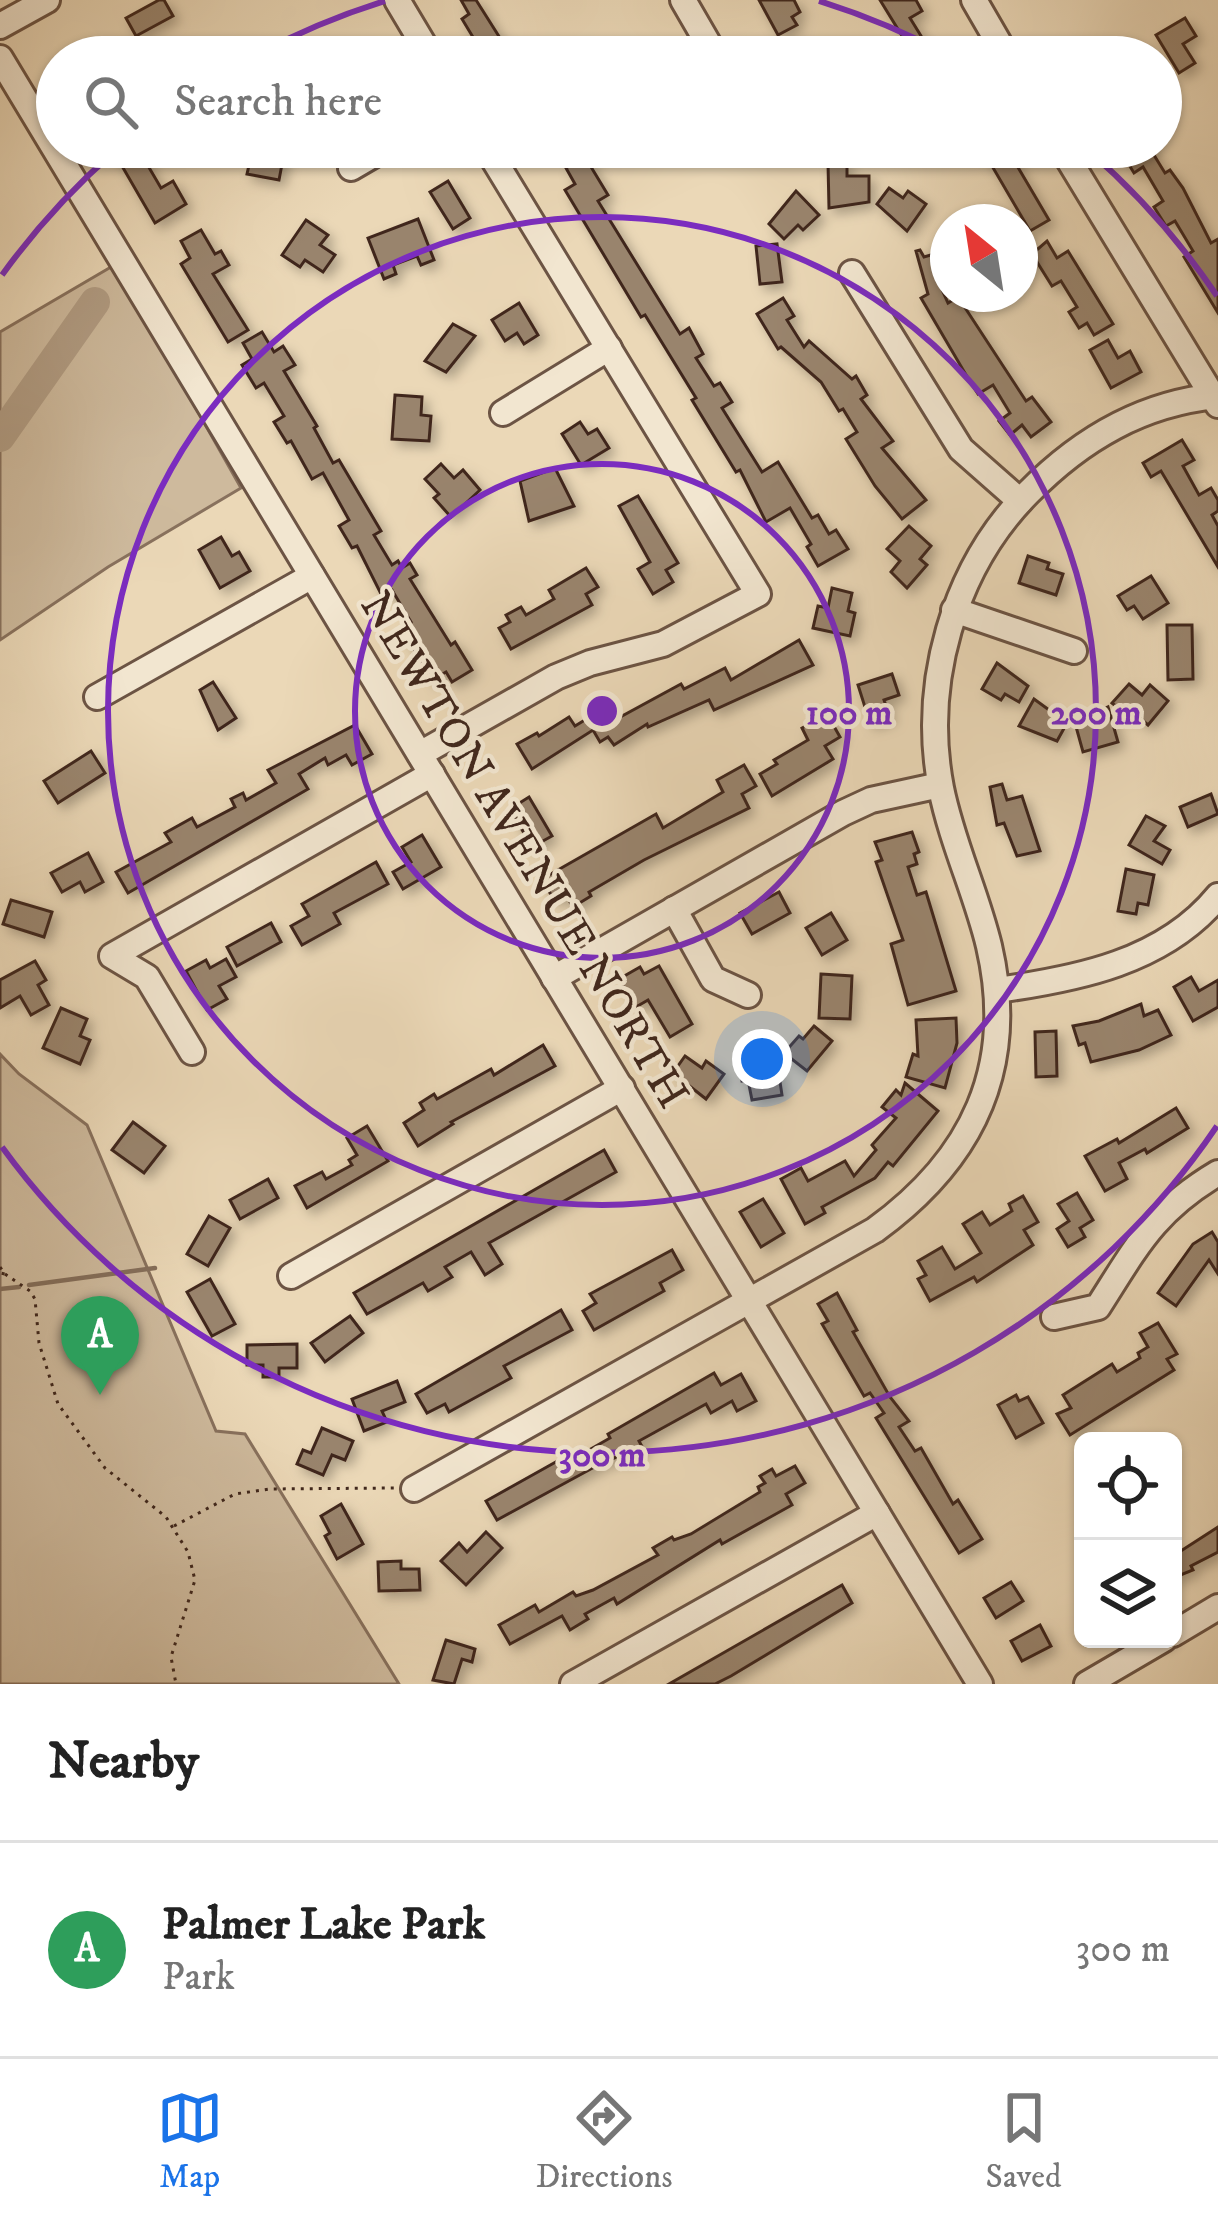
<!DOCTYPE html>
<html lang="en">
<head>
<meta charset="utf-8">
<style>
	:root { --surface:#fff; --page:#f6f6f6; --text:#222; --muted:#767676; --line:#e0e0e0; --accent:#1a73e8 }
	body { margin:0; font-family:"IM FELL DW Pica",serif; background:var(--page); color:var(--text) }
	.controls { position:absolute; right:36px; bottom:36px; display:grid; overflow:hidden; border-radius:18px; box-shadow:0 3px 9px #0004 }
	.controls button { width:108px; height:108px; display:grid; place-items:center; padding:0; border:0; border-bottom:3px solid var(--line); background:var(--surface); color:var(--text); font:60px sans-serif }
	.compass { position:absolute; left:930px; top:204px; width:108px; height:108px; border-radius:50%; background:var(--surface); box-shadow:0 3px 9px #0004; rotate:330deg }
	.you { position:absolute; left:762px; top:1059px; width:42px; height:42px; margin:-30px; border:9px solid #fff; border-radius:50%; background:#1a73e8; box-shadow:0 0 0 18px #1a73e833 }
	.badge { display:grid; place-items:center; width:78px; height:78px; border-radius:50%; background:var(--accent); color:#fff; font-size:39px; font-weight:700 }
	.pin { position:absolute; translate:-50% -99px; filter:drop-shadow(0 3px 6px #0008) }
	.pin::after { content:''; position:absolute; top:63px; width:42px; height:36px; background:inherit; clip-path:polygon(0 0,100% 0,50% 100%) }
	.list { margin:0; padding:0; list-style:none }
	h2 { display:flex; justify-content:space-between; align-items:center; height:156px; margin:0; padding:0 48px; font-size:51px }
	h2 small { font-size:39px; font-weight:400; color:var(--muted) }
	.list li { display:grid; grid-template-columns:78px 1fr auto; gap:36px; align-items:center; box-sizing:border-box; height:216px; padding:0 48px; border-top:3px solid var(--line) }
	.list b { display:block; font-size:45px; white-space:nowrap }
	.list p { margin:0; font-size:39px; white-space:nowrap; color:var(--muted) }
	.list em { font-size:39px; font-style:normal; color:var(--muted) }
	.icon { flex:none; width:66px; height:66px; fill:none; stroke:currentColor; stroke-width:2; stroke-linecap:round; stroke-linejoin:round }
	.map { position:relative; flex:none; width:1218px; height:1684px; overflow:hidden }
	.search { position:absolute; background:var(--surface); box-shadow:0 3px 9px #0004; left:36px; right:36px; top:36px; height:132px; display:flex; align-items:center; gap:30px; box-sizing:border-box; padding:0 42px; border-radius:66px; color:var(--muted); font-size:45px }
	.sheet { height:372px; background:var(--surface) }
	nav { display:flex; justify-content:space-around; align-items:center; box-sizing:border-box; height:168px; border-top:3px solid var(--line); background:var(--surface); font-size:33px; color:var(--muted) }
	nav a { display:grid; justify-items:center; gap:6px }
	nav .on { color:var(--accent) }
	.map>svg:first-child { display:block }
	.green { fill:#ceba9d; stroke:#88715d; stroke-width:3 }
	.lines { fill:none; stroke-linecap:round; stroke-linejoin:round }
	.stream { stroke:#846e5a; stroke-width:4.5 }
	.river { stroke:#b19c83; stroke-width:30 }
	.building { fill:#99846d; stroke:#41281d; stroke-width:3; filter:url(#shadow) }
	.minor-casing { stroke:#6c5444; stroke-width:30 }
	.path { stroke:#41281d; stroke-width:3; stroke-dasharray:3 6; stroke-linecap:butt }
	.minor { stroke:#f2e6d0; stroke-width:24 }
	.ring { fill:none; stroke:#7b2cbf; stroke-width:6 }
	.labels { text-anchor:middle; stroke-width:9; stroke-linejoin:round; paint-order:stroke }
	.street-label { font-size:45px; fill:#41281d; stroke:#f2e6d0 }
	.centre { fill:#7b2cbf; stroke:#f2e6d0; stroke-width:6 }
	.ring-label { font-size:36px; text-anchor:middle; font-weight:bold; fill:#7b2cbf; stroke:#f2e6d0; stroke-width:9; stroke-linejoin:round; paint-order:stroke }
</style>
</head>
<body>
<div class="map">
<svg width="1218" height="1684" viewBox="0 0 1218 1684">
	<defs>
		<filter id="shadow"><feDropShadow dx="5.5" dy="5.5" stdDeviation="6" flood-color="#0004"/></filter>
	</defs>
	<rect width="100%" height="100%" fill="#ebd8b7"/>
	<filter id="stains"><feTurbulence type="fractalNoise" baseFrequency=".00167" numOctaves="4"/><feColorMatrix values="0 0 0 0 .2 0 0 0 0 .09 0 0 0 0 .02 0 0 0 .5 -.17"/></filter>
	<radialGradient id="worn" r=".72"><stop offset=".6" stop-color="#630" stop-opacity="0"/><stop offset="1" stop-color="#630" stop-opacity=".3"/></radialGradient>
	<g class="green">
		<polygon points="111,267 167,357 241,488 108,567 0,640 0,332"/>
		<polygon points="0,1054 19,1074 87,1125 216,1431 245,1434 399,1684 0,1684"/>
	</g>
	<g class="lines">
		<g class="stream">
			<polyline points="29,1285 155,1268"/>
			<polyline points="0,1289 19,1287"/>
		</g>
		<polyline class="river" points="0,437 95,302"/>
	</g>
	<g class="building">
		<polygon points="159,0 164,0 173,16 136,36 126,18"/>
		<polygon points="461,0 476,0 512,57 485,57 462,19 469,14"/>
		<polygon points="759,0 794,0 800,12 792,17 797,25 778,35"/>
		<polygon points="880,0 916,0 922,11 910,18 934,57 910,57 903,46 907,44"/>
		<polygon points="1185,18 1196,36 1183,44 1195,63 1179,73 1156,35"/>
		<polygon points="111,147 137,147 161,188 173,181 186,204 155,223"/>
		<polygon points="259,147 280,147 278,158 283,159 279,180 247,174 252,152 258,153"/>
		<polygon points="995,147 1006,147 1049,220 1030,231 985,154"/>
		<polygon points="1118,147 1149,147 1165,173 1170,170 1183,188 1211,243 1218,239 1218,313 1184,257 1193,251 1175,221 1166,226 1154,207 1163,201 1143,167 1134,173"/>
		<polygon points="585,157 608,195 598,201 680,334 689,328 703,354 696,358 714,386 720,383 732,402 722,408 762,472 778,462 812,518 818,515 829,534 836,530 848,549 818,566 807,547 811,544 790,508 766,522 740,470 736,472 692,400 696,398 645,315 641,317 565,190 575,184 566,168"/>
		<polygon points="828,163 847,163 847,176 869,176 869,202 829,208"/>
		<polygon points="448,181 470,218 453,229 430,192"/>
		<polygon points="889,188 903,198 908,191 926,204 907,231 877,204"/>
		<polygon points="796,191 819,215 803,230 798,225 784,239 769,224"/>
		<polygon points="418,219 434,260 421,265 417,256 393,265 396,274 384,279 368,238"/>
		<polygon points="306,220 328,235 320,245 335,255 323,272 305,260 300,267 282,255"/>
		<polygon points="201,230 215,254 221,251 229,265 213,274 248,330 228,342 181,264 190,258 181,241"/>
		<polygon points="1047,241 1057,258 1068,251 1113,324 1094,335 1087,323 1079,328 1069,312 1077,307 1061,281 1052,286 1032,254"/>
		<polygon points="777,244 782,282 760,284 756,246"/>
		<polygon points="920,250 924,257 948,250 948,273 936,276 948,303 958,297 1026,401 1032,397 1051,422 1031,437 1022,425 1010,435 999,421 1010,413 993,385 978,394 969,380 921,298 928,294 916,251"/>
		<polygon points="783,298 794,316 787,320 804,347 809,341 852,379 856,376 867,395 861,399 893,441 882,448 926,500 902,519 875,486 846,439 857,432 843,409 839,411 821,382 781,347 778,349 757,314"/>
		<polygon points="519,303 538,335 524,344 517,333 505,341 492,320"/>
		<polygon points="453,324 475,336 446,372 425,361"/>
		<polygon points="262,332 274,352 283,346 295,365 284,371 317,426 314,428 333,463 339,460 381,531 374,535 392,565 398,561 402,568 410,563 417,575 410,579 451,645 455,642 472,670 452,682 446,672 432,680 401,628 411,622 392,590 382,596 357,546 352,548 339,526 349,520 323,473 312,479 291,441 287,443 274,422 284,416 264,383 256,388 242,365 252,359 243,343"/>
		<polygon points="1108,340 1118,358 1130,351 1141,372 1111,388 1090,350"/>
		<polygon points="395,395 422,397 421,415 431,416 429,441 392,439"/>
		<polygon points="580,422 588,434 597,429 609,448 581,465 562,434"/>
		<polygon points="1182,440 1194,460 1183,466 1199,495 1211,488 1218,500 1218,511 1212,515 1218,526 1218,567 1161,471 1151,477 1143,463"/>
		<polygon points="441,464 454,478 463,470 480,490 451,517 434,498 439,494 425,479"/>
		<polygon points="555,468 574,506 529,521 520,481"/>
		<polygon points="638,496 678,563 666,570 673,582 653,594 638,569 650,562 619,506"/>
		<polygon points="909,526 931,546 920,559 927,565 907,588 891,572 900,561 887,549"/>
		<polygon points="221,537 232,556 239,552 250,571 220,588 199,550"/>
		<polygon points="1028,556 1049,563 1047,569 1063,574 1056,595 1019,583"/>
		<polygon points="586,568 598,587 586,594 592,605 511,649 499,628 510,622 506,615 521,607 526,615 554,599 549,590"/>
		<polygon points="1151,576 1168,603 1143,619 1134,606 1127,610 1118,596"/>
		<polygon points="832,588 852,593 848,611 855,613 850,636 813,628 818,606 828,608"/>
		<polygon points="1167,625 1192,625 1193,679 1168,680"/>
		<polygon points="799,640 813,665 714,710 709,700 648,727 647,724 614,745 608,737 600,742 593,730 532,769 517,744 537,733 539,736 569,717 575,726 603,709 611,722 681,684 684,689 725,668 731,680"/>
		<polygon points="997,663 1028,686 1019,702 1005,694 1001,700 982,689"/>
		<polygon points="892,674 899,695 884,700 890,717 870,723 858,685"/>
		<polygon points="213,682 236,718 218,730 200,690"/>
		<polygon points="1129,684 1142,695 1150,685 1168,701 1148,725 1133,712 1129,717 1112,703"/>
		<polygon points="1034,699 1067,723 1057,741 1019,726"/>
		<polygon points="1108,707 1118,742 1083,752 1075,723"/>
		<polygon points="827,714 840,737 825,746 833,759 772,796 760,774 777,764 774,760 808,740 802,728"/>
		<polygon points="355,725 372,754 352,765 346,755 328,765 325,758 299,774 308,789 128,893 116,872 171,842 165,833 192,818 197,827 235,807 231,799 243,793 246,800 276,783 268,770"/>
		<polygon points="91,751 105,773 58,803 44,781"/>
		<polygon points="744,765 756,786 742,794 749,808 644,860 589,892 591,896 573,907 565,894 554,900 542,879 656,814 663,828 723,792 717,780"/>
		<polygon points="1002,784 1007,800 1022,796 1040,851 1017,856 1004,823 997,825 990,787"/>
		<polygon points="1211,794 1218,814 1188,827 1180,807"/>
		<polygon points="529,797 552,836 532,847 510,809"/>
		<polygon points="1146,816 1165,826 1154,841 1170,850 1162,864 1129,845"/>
		<polygon points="912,832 919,852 914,854 917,864 908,867 917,895 926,892 956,991 908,1005 891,944 903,940 876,862 882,860 875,842"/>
		<polygon points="422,835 441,867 403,889 393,872 411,862 402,847"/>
		<polygon points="88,853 103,882 85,892 80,882 62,892 51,873"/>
		<polygon points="376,862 388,884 334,913 340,924 302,945 291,926 309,916 302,904"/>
		<polygon points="1126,869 1154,875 1148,905 1138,903 1136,914 1118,911"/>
		<polygon points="779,892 790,913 752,934 740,913"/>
		<polygon points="11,900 52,912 44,937 3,924"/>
		<polygon points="831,913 847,940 822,955 806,928"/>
		<polygon points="271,923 281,942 237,966 227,947"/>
		<polygon points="226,959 236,977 219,986 227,999 207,1010 186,971 206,960 210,968"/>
		<polygon points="35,961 46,980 38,985 49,1005 31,1015 20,996 0,1008 0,980"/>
		<polygon points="659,966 692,1024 670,1037 648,1000 636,1007 619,979 640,967 644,974"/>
		<polygon points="821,974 852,976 850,1019 819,1018"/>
		<polygon points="1191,977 1199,991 1218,980 1218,1007 1193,1021 1174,987"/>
		<polygon points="1141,1004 1144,1016 1158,1010 1171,1035 1139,1050 1091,1062 1085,1043 1079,1045 1073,1026 1099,1021"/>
		<polygon points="61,1008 87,1019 80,1036 90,1040 80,1064 43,1048"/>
		<polygon points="956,1018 957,1043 945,1088 906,1077 913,1054 918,1056 916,1020"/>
		<polygon points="814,1026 832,1041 807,1071 784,1053 799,1036 803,1039"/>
		<polygon points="1056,1031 1057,1076 1036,1077 1035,1032"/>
		<polygon points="543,1045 555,1066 451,1122 453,1124 418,1146 404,1123 424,1110 420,1103 434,1094 437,1099 491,1069 494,1075"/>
		<polygon points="685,1056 702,1068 706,1061 724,1074 706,1099 673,1073"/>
		<polygon points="765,1057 768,1074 777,1062 782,1095 752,1100 748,1080 742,1081 739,1061"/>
		<polygon points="905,1083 938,1111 893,1166 888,1162 875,1178 822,1207 825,1213 805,1224 781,1179 801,1168 808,1181 845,1161 854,1176 876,1150 872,1145 896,1118 882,1107 896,1090 901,1095"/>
		<polygon points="1176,1108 1188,1128 1147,1153 1145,1149 1119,1163 1127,1179 1105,1191 1085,1156 1117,1139 1119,1143"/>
		<polygon points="133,1122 165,1146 144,1173 112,1150"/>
		<polygon points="367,1126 388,1161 307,1208 295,1186 322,1172 326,1179 352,1165 349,1160 357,1155 347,1138"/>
		<polygon points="604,1150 616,1172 489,1243 502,1264 485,1275 471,1252 445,1267 452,1277 428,1291 423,1283 367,1314 354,1293"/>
		<polygon points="268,1179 278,1198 240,1219 230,1200"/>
		<polygon points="1077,1193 1093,1220 1080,1228 1085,1237 1068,1247 1057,1229 1069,1221 1058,1204"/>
		<polygon points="1023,1196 1038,1222 1024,1230 1033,1245 977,1282 974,1277 930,1301 918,1279 926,1275 918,1261 942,1247 955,1269 981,1253 963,1224 982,1212 990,1225 1012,1211 1009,1204"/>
		<polygon points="763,1199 784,1233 761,1247 740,1212"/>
		<polygon points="209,1216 230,1228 208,1266 187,1254"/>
		<polygon points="1212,1232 1218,1242 1218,1274 1209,1260 1176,1306 1158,1293 1193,1244"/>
		<polygon points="672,1250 683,1270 660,1283 664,1291 594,1330 583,1311 596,1303 590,1294"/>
		<polygon points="210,1279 235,1324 212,1336 187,1292"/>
		<polygon points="837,1293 857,1330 853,1332 890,1397 909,1421 899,1427 915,1451 921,1448 953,1504 958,1500 982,1539 959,1553 876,1418 884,1413 870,1393 864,1396 822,1324 828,1321 818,1304"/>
		<polygon points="561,1310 572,1330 504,1366 511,1378 449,1412 445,1404 427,1413 416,1394"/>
		<polygon points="350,1316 363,1333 325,1362 311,1343"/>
		<polygon points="1158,1323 1177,1354 1167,1359 1174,1370 1070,1435 1057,1414 1071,1408 1063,1395 1112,1364 1117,1372 1140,1358 1138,1353 1148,1347 1140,1333"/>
		<polygon points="297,1344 297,1368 279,1368 279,1377 263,1377 263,1365 247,1365 247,1345"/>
		<polygon points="714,1373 721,1385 741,1374 756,1401 737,1411 732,1401 711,1413 706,1404 639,1441 644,1450 624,1461 621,1455 600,1464 497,1520 486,1501 579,1449 582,1454 610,1438 608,1434"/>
		<polygon points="397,1381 405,1402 382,1411 387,1422 364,1431 352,1399"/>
		<polygon points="1016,1395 1019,1401 1028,1397 1043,1423 1016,1438 998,1405"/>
		<polygon points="322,1428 353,1441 345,1460 332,1455 323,1475 297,1464 303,1450 311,1453"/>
		<polygon points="795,1466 805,1483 786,1494 792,1505 722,1544 720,1540 617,1604 614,1598 585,1614 588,1619 570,1630 562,1616 510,1644 499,1625 535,1605 539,1612 573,1592 576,1596 593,1590 658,1555 653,1548 672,1537 674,1540 691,1534 760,1492 758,1487 765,1483 760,1476 772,1469 776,1476"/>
		<polygon points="341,1504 363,1544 337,1559 325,1536 330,1533 321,1516"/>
		<polygon points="1218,1527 1218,1552 1191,1566 1193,1570 1173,1578 1173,1556"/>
		<polygon points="486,1532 502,1548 466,1585 441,1561 459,1543 467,1552"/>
		<polygon points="401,1561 401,1569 419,1569 420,1590 379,1591 378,1562"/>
		<polygon points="1011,1582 1023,1601 996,1618 984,1598"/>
		<polygon points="842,1585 852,1603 731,1676 715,1684 669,1684"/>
		<polygon points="1040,1625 1051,1646 1022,1661 1011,1641"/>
		<polygon points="446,1640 475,1649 472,1662 462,1659 454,1684 433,1680"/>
	</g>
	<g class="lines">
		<g class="minor-casing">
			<g id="minor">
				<polyline points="397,0 431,57"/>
				<polyline points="683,0 716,57"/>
				<polyline points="974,0 1007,57"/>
				<polyline points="0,26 47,0"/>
				<polyline points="0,58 980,1684"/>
				<polyline points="1061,147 1218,405"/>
				<polyline points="351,168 387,147"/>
				<polyline points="852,273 961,449 1020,501"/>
				<polyline points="503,413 609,348"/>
				<polyline points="954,610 1074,651"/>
				<polyline points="97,697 312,576"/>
				<polyline points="420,754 556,677 590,663 663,644 758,594 486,147"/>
				<polyline points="674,909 713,979 748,995"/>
				<polyline points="554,978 843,813 871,800 940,785"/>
				<path d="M997 990C1077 979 1164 962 1218 896"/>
				<polyline points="192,1052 147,977 112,956 432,774"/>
				<polyline points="291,1276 622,1088"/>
				<path d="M1054 1317 1098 1307C1137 1246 1154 1211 1218 1173"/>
				<path d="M414 1489 875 1230C973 1159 1017 1067 989 946 976 892 952 843 941 788 921 684 953 569 1028 493 1081 439 1142 403 1218 396"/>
				<polyline points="1173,1634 1218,1607"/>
				<polyline points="573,1684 877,1513"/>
				<polyline points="1087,1684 1164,1639"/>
			</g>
		</g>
		<g class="path">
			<polyline points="0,1267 5,1274 0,1273"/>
			<polyline points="5,1274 30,1291 35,1299 39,1343 58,1404 105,1468 166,1517 188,1552 195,1580 171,1657 176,1684"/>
			<polyline points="174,1526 235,1494 270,1489 394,1488"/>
		</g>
		<use href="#minor" class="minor"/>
	</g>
	<g class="ring">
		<circle cx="602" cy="711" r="247"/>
		<circle cx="602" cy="711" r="494"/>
		<path d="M1217 1126A742 742 0 0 1 2 1147M2 275A742 742 0 0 1 115 151M254 56A742 742 0 0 1 385 1M819 1A742 742 0 0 1 950 56M1089 151A742 742 0 0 1 1217 296"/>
	</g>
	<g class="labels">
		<g class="street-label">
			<text transform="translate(526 849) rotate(59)" y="16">NEWTON AVENUE NORTH</text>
		</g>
	</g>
	<circle cx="602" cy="711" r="18" class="centre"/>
	<g class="ring-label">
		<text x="849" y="724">100 m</text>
		<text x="1096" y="724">200 m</text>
		<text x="602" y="1466">300 m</text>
	</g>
	<rect width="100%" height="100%" filter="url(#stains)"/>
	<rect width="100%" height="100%" fill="url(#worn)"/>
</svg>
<div class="controls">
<button><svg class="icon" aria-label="locate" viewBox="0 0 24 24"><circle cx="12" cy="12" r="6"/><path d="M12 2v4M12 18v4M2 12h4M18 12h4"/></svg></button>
<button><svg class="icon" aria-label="layers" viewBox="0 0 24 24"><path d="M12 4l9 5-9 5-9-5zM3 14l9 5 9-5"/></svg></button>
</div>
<svg class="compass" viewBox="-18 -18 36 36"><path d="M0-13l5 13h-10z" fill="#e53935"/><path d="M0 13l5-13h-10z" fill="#767676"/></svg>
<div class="you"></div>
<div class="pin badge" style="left:100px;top:1395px;background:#2e9e5b">A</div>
<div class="search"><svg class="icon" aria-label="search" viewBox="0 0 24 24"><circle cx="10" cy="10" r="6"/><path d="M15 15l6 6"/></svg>Search here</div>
</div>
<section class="sheet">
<h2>Nearby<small></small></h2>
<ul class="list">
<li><span class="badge" style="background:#2e9e5b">A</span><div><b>Palmer Lake Park</b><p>Park</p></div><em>300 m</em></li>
</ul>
</section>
<nav>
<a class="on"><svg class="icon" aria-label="map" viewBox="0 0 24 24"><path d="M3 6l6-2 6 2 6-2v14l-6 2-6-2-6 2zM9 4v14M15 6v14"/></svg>Map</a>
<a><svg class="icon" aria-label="directions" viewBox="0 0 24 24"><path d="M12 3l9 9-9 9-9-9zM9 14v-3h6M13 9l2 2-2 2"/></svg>Directions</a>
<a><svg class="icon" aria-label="saved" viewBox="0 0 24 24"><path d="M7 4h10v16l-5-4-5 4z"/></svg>Saved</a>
</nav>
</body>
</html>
